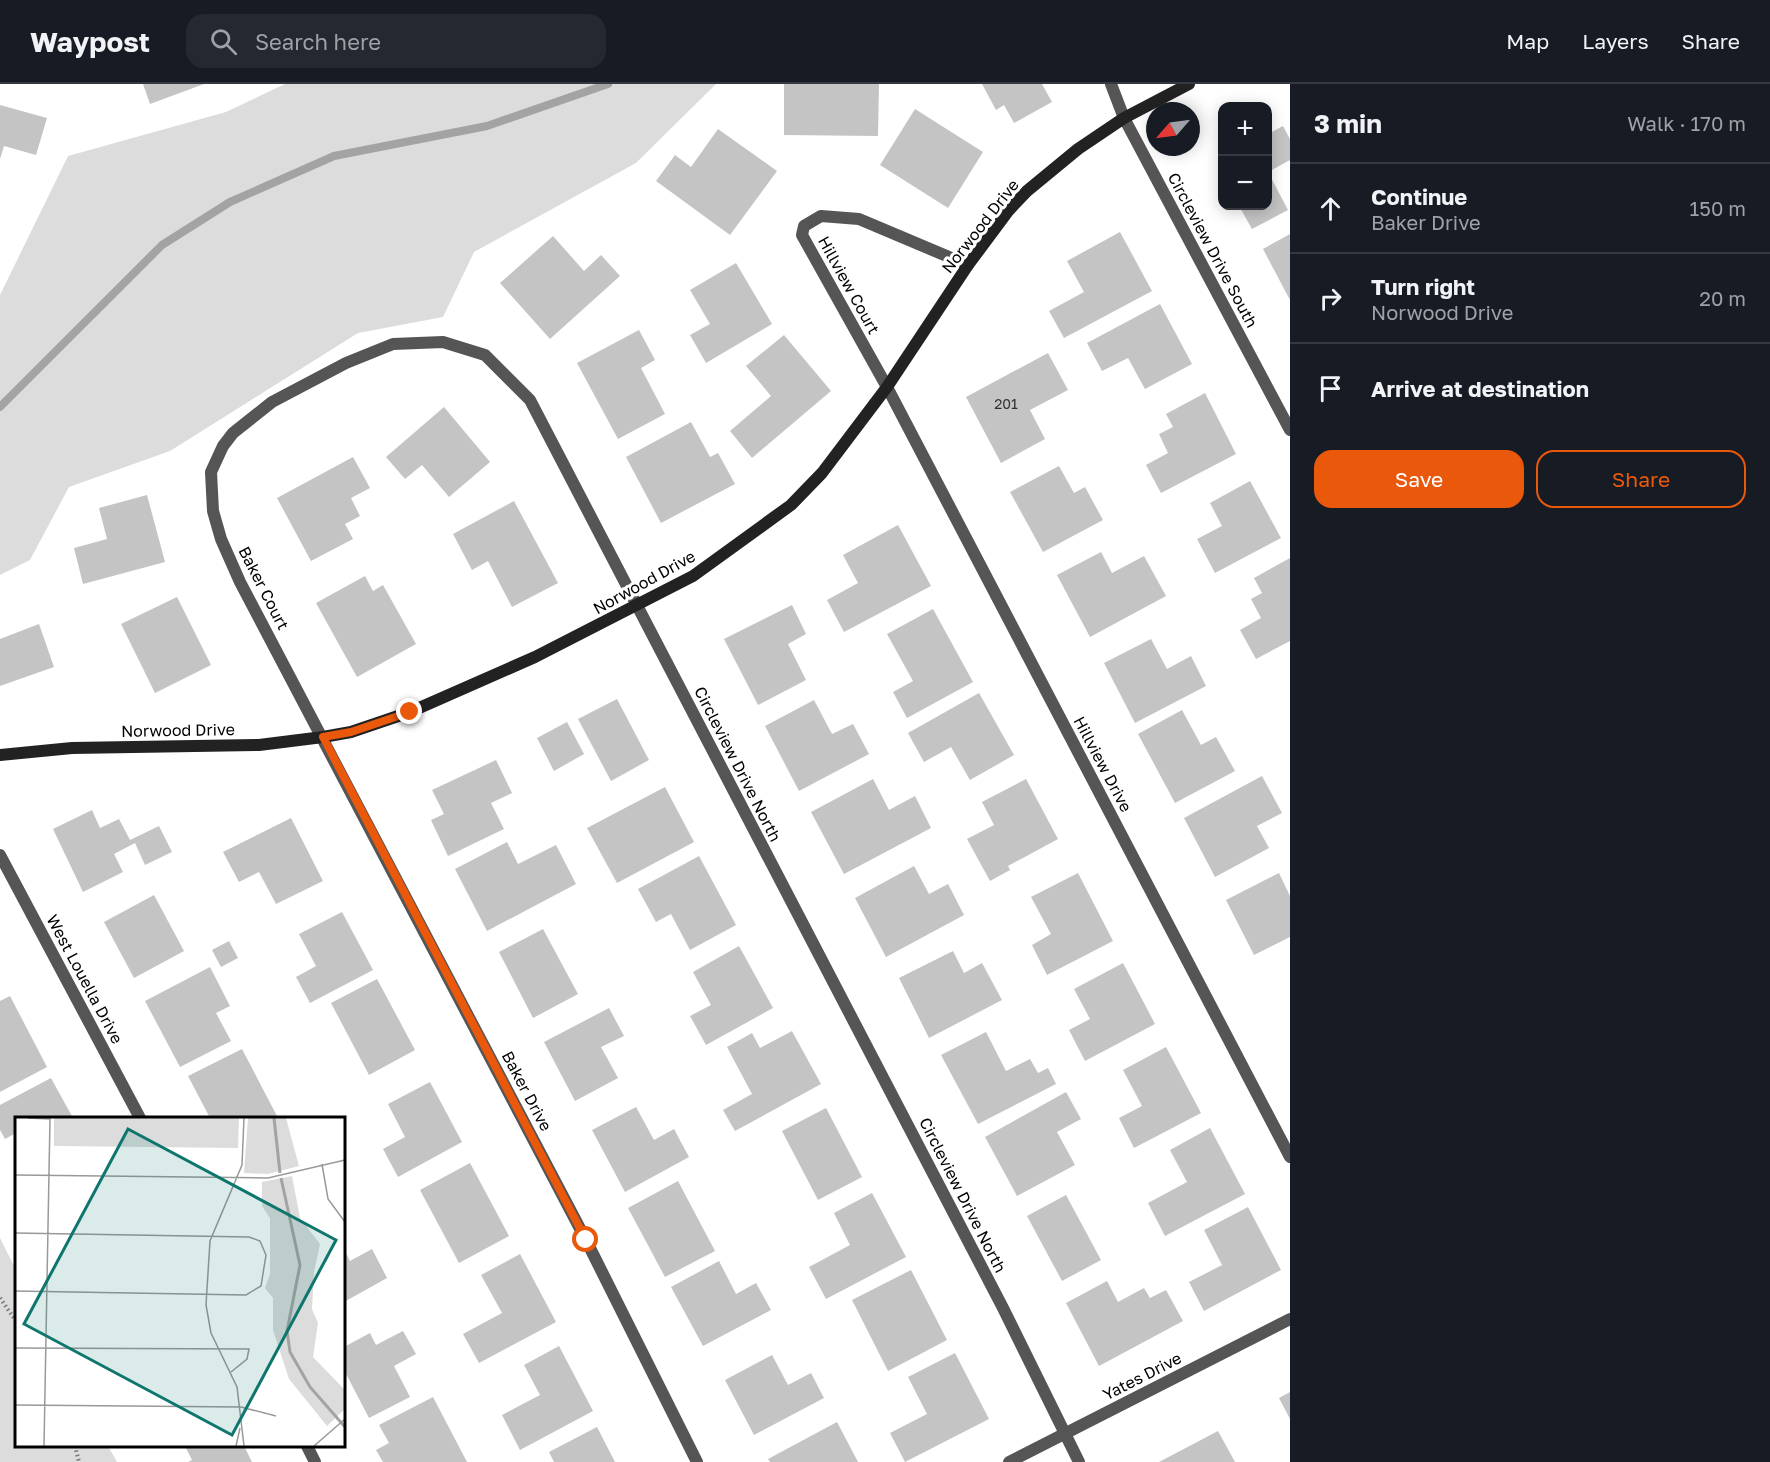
<!DOCTYPE html>
<html lang="en">
<head>
<meta charset="utf-8">
<style>
	:root { --surface:#171b24; --page:#242831; --text:#f1f3f6; --muted:#9ea1a6; --line:#363941; --accent:#ea580c }
	body { margin:0; font-family:"Golos Text",sans-serif; background:var(--page); color:var(--text) }
	.controls { position:absolute; right:18px; top:18px; display:grid; overflow:hidden; border-radius:12px; box-shadow:0 3px 15px #0003 }
	.controls button { width:54px; height:54px; display:grid; place-items:center; padding:0; border:0; border-bottom:2px solid var(--line); background:var(--surface); color:var(--text); font:30px sans-serif }
	.compass { position:absolute; left:1146px; top:18px; width:54px; height:54px; border-radius:50%; background:var(--surface); box-shadow:0 3px 15px #0003; rotate:242deg }
	.stop { position:absolute; width:18px; height:18px; margin:-14px; border:4px solid #ea580c; border-radius:50%; background:#fff }
	.stop.end { background:#ea580c; border-color:#fff; box-shadow:0 2px 6px #0008 }
	.list { margin:0; padding:0; list-style:none }
	h2 { display:flex; justify-content:space-between; align-items:center; height:78px; margin:0; padding:0 24px; font-size:26px }
	h2 small { font-size:20px; font-weight:400; color:var(--muted) }
	.list li { display:grid; grid-template-columns:39px 1fr auto; gap:18px; align-items:center; box-sizing:border-box; height:90px; padding:0 24px; border-top:2px solid var(--line) }
	.list b { display:block; font-size:22px; white-space:nowrap }
	.list p { margin:0; font-size:20px; white-space:nowrap; color:var(--muted) }
	.list em { font-size:20px; font-style:normal; color:var(--muted) }
	.actions { display:flex; gap:12px; padding:18px 24px }
	.actions a { flex:1; padding:14px 0; border:2px solid var(--accent); border-radius:18px; text-align:center; font-size:21px; color:var(--accent) }
	.actions .main { background:var(--accent); color:#fff }
	.icon { flex:none; width:33px; height:33px; fill:none; stroke:currentColor; stroke-width:2; stroke-linecap:round; stroke-linejoin:round }
	.map { position:relative; flex:none; width:1290px; height:1378px; overflow:hidden }
	header { display:flex; align-items:center; gap:36px; box-sizing:border-box; height:84px; padding:0 30px; background:var(--surface); border-bottom:2px solid var(--line) }
	header strong { font-size:28px }
	nav { display:flex; gap:33px; margin-inline-start:auto; font-size:21px }
	.search { width:420px; height:54px; background:var(--page); display:flex; align-items:center; gap:15px; box-sizing:border-box; padding:0 21px; border-radius:18px; color:var(--muted); font-size:22px }
	main { display:flex }
	aside { flex:1; background:var(--surface) }
	.map>svg:first-child { display:block }
	.green { fill:#dcdcdc }
	.lines { fill:none; stroke-linecap:round; stroke-linejoin:round }
	.stream { stroke:#a3a3a3; stroke-width:8 }
	.building { fill:#c4c4c4 }
	.path { stroke:#777; stroke-width:4; stroke-dasharray:1.5 3; stroke-linecap:butt }
	.street { stroke:#555; stroke-width:12 }
	.secondary { stroke:#222; stroke-width:12 }
	.route { stroke:#ea580c; stroke-width:8 }
	.labels { text-anchor:middle; stroke-width:6; stroke-linejoin:round; paint-order:stroke }
	.number-label { font-size:14px; fill:#313131 }
	.street-label { font-size:16px; fill:#000; stroke:#fff }
	.inset-river { fill:none; stroke:#a3a3a3; stroke-width:3 }
	.inset-road { fill:none; stroke:#999; stroke-width:1.5 }
	.view { fill:#0f766e; fill-opacity:0.15; stroke:#0f766e; stroke-width:3 }
	.inset-edge { fill:none; stroke:#000; stroke-width:3 }
</style>
</head>
<body>
<header>
<strong>Waypost</strong>
<div class="search"><svg class="icon" aria-label="search" viewBox="0 0 24 24"><circle cx="10" cy="10" r="6"/><path d="M15 15l6 6"/></svg>Search here</div>
<nav><a>Map</a><a>Layers</a><a>Share</a></nav>
</header>
<main>
<div class="map">
<svg width="1290" height="1378" viewBox="0 0 1290 1378">
	<rect width="100%" height="100%" fill="#fff"/>
	<g class="green">
		<polygon points="285,0 716,0 636,79 474,168 443,233 358,249 170,367 69,403 30,476 0,491 0,211 68,72 226,28"/>
		<polygon points="0,1154 16,1186 16,1362 108,1362 117,1378 0,1378"/>
	</g>
	<g class="lines">
		<polyline class="stream" points="0,323 162,161 230,118 334,72 487,42 608,0"/>
	</g>
	<g class="building">
		<polygon points="143,0 204,0 150,20"/>
		<polygon points="784,0 879,0 878,52 784,51"/>
		<polygon points="982,0 1042,0 1052,18 1014,39 1004,21 996,26"/>
		<polygon points="0,21 47,34 36,71 4,62 0,75"/>
		<polygon points="915,25 983,68 948,124 880,81"/>
		<polygon points="1283,42 1290,55 1290,76 1268,88 1288,126 1252,145 1239,122 1268,122 1268,50"/>
		<polygon points="718,45 777,87 730,151 656,97 675,71 691,83"/>
		<polygon points="1120,148 1152,207 1064,254 1049,227 1084,208 1067,177"/>
		<polygon points="1290,150 1290,216 1263,165"/>
		<polygon points="553,152 584,187 601,171 620,192 550,255 500,199"/>
		<polygon points="736,179 772,240 706,279 690,251 710,240 690,206"/>
		<polygon points="1160,220 1192,280 1145,305 1128,274 1102,287 1087,259"/>
		<polygon points="639,246 655,276 641,284 665,330 618,355 577,279"/>
		<polygon points="784,251 831,307 752,374 730,347 771,312 746,282"/>
		<polygon points="1048,269 1068,306 1030,326 1045,355 1001,379 966,313"/>
		<polygon points="1205,309 1236,370 1161,409 1146,381 1168,369 1159,350 1173,343 1166,330"/>
		<polygon points="444,323 490,378 449,413 422,381 405,395 386,373"/>
		<polygon points="691,338 710,373 718,369 735,400 661,439 626,373"/>
		<polygon points="353,373 370,404 351,414 360,432 345,440 353,455 311,477 277,414"/>
		<polygon points="1059,382 1074,409 1085,403 1103,436 1043,468 1010,408"/>
		<polygon points="1250,397 1281,454 1215,489 1197,455 1222,442 1210,419"/>
		<polygon points="147,411 165,478 83,500 74,464 107,455 99,424"/>
		<polygon points="514,417 558,499 512,523 488,477 472,486 453,450"/>
		<polygon points="898,441 931,502 844,548 827,516 858,499 843,471"/>
		<polygon points="1101,468 1112,489 1144,472 1166,512 1090,553 1057,491"/>
		<polygon points="1290,474 1290,557 1256,575 1240,546 1261,534 1251,515 1262,509 1254,494"/>
		<polygon points="365,492 373,507 383,501 416,560 357,593 316,519"/>
		<polygon points="177,513 211,581 155,609 121,540"/>
		<polygon points="792,521 806,550 788,560 806,596 758,621 724,555"/>
		<polygon points="933,525 973,598 907,634 893,608 913,597 887,550"/>
		<polygon points="39,540 54,583 0,602 0,555"/>
		<polygon points="1151,555 1167,585 1191,572 1206,602 1135,639 1104,579"/>
		<polygon points="979,609 1014,671 970,696 951,663 924,678 908,649"/>
		<polygon points="617,615 649,676 611,697 578,635"/>
		<polygon points="814,616 832,650 853,640 869,670 799,707 765,642"/>
		<polygon points="1182,626 1201,661 1216,653 1235,687 1175,719 1138,650"/>
		<polygon points="567,638 584,670 554,687 537,654"/>
		<polygon points="496,676 512,709 491,719 504,745 448,772 431,736 444,730 432,706"/>
		<polygon points="1262,692 1282,729 1257,742 1269,764 1215,793 1184,734"/>
		<polygon points="873,695 889,726 915,712 931,744 844,790 811,728"/>
		<polygon points="1026,695 1058,755 1008,782 1010,786 990,797 967,755 994,741 982,718"/>
		<polygon points="665,703 694,758 617,799 587,744"/>
		<polygon points="92,726 100,744 119,735 130,756 159,742 172,768 145,781 135,759 114,770 123,788 83,808 53,745"/>
		<polygon points="291,734 323,797 276,820 259,788 239,798 223,768"/>
		<polygon points="507,758 518,780 556,761 576,800 487,847 455,785"/>
		<polygon points="699,772 736,841 690,866 671,830 656,838 638,805"/>
		<polygon points="914,782 929,810 948,800 964,831 886,873 855,814"/>
		<polygon points="1078,789 1113,857 1047,891 1032,861 1051,850 1031,813"/>
		<polygon points="1279,789 1290,812 1290,853 1254,871 1226,816"/>
		<polygon points="154,811 184,867 134,894 104,838"/>
		<polygon points="342,828 373,886 310,919 296,893 316,882 299,850"/>
		<polygon points="543,845 578,910 533,934 499,868"/>
		<polygon points="229,857 238,874 221,883 212,866"/>
		<polygon points="739,862 773,924 706,961 690,932 711,921 693,888"/>
		<polygon points="953,867 964,889 982,879 1002,916 929,954 899,894"/>
		<polygon points="1123,879 1155,940 1085,977 1069,946 1090,935 1074,905"/>
		<polygon points="210,883 230,922 216,929 231,957 180,983 145,917"/>
		<polygon points="377,895 415,966 369,991 331,919"/>
		<polygon points="10,912 47,983 0,1008 0,917"/>
		<polygon points="609,924 624,952 601,963 618,994 575,1017 544,958"/>
		<polygon points="792,947 821,1000 735,1047 723,1026 752,1010 727,963 752,949 760,964"/>
		<polygon points="986,948 1006,987 1030,975 1038,989 1048,984 1056,1000 978,1040 941,971"/>
		<polygon points="1166,963 1201,1029 1134,1064 1119,1034 1142,1022 1123,986"/>
		<polygon points="242,965 278,1034 210,1034 188,992"/>
		<polygon points="51,994 73,1034 16,1034 16,1049 5,1055 0,1046 0,1021"/>
		<polygon points="430,998 462,1058 398,1093 383,1065 405,1053 388,1020"/>
		<polygon points="1066,1008 1081,1035 1057,1048 1075,1081 1017,1112 985,1053"/>
		<polygon points="636,1023 654,1056 674,1045 689,1073 625,1108 592,1046"/>
		<polygon points="826,1024 862,1093 818,1116 782,1047"/>
		<polygon points="1210,1044 1245,1110 1165,1152 1148,1119 1187,1098 1170,1066"/>
		<polygon points="470,1079 509,1152 459,1179 420,1106"/>
		<polygon points="678,1097 715,1167 665,1193 628,1124"/>
		<polygon points="872,1109 906,1173 826,1215 809,1183 850,1161 834,1129"/>
		<polygon points="1066,1111 1101,1176 1062,1197 1027,1132"/>
		<polygon points="1248,1123 1281,1186 1204,1227 1189,1198 1222,1181 1204,1146"/>
		<polygon points="344,1165 350,1177 372,1165 387,1194 344,1218"/>
		<polygon points="520,1170 556,1238 479,1279 463,1250 502,1229 481,1191"/>
		<polygon points="719,1177 736,1210 756,1199 771,1226 703,1262 671,1203"/>
		<polygon points="911,1186 947,1256 888,1287 852,1216"/>
		<polygon points="1107,1197 1118,1218 1144,1204 1150,1214 1166,1206 1183,1237 1099,1282 1066,1219"/>
		<polygon points="403,1247 416,1270 394,1282 410,1313 369,1334 344,1286 344,1263 370,1249 376,1261"/>
		<polygon points="559,1262 593,1327 520,1366 502,1331 540,1311 524,1281"/>
		<polygon points="955,1269 989,1335 905,1378 890,1349 927,1330 908,1293"/>
		<polygon points="772,1271 788,1301 811,1289 824,1314 754,1351 725,1296"/>
		<polygon points="1290,1308 1290,1335 1279,1314"/>
		<polygon points="433,1313 467,1378 383,1378 376,1366 389,1359 379,1341"/>
		<polygon points="837,1338 858,1378 770,1378 768,1375"/>
		<polygon points="597,1343 615,1378 554,1378 549,1368"/>
		<polygon points="1218,1347 1235,1378 1159,1378"/>
		<polygon points="185,1362 244,1362 252,1378 188,1378 192,1376"/>
	</g>
	<g class="lines">
		<g class="path">
			<polyline points="0,1214 16,1237"/>
			<polyline points="75,1362 79,1378"/>
		</g>
		<g class="street">
			<polyline points="1111,0 1124,34 1290,346"/>
			<polyline points="968,181 859,135 821,132 804,142 802,151 887,303 1290,1073"/>
			<polyline points="0,771 140,1034"/>
			<polyline points="307,1362 315,1378"/>
			<polyline points="697,1378 586,1156 240,498 221,455 213,427 211,388 223,362 233,349 272,318 346,279 393,260 443,258 485,271 530,316 1003,1224 1079,1378"/>
			<polyline points="1009,1378 1290,1235"/>
		</g>
		<polyline class="secondary" points="0,671 72,664 259,661 323,653 351,648 410,628 535,573 693,492 791,421 822,389 887,303 968,181 1009,126 1027,107 1078,65 1124,34 1189,0"/>
	</g>
	<g class="lines">
		<polyline class="route" points="410,628 351,648 323,653 586,1156"/>
	</g>
	<g class="labels">
		<g class="number-label">
			<text x="1006" y="325">201</text>
		</g>
		<g class="street-label">
			<text transform="translate(980 142) rotate(-52)" y="6">Norwood Drive</text>
			<text transform="translate(1213 166) rotate(62)" y="6">Circleview Drive South</text>
			<text transform="translate(849 201) rotate(61)" y="6">Hillview Court</text>
			<text transform="translate(644 498) rotate(-29)" y="6">Norwood Drive</text>
			<text transform="translate(264 504) rotate(63)" y="6">Baker Court</text>
			<text transform="translate(178 646) rotate(-1)" y="6">Norwood Drive</text>
			<text transform="translate(738 680) rotate(63)" y="6">Circleview Drive North</text>
			<text transform="translate(1103 680) rotate(62)" y="6">Hillview Drive</text>
			<text transform="translate(85 895) rotate(62)" y="6">West Louella Drive</text>
			<text transform="translate(527 1007) rotate(62)" y="6">Baker Drive</text>
			<text transform="translate(963 1111) rotate(63)" y="6">Circleview Drive North</text>
			<text transform="translate(1142 1292) rotate(-27)" y="6">Yates Drive</text>
		</g>
	</g>
	<g transform="translate(15 1033)">
		<rect width="330" height="330" fill="#fff"/>
		<path d="M39 1H224L223 31 39 29ZM233 1H271L284 49 253 57 229 56ZM277 59 285 101 305 127 299 155 297 192 303 206 298 240 330 273V292L312 309 274 262 258 213V181L250 171 255 157V101L247 89V65Z" fill="#dcdcdc"/>
		<path class="inset-river" d="M259 1 265 56M266 61 285 148 272 214 275 235 295 270 330 310"/>
		<path class="inset-road" d="M13 1 35 2M229 1 227 48 195 124 191 188 196 216 222 270 229 329M307 47 313 82 330 105M0 58 253 61 330 43M0 116 234 120 245 124 251 138 246 169 231 178 0 174M0 231 234 232 232 242 216 255M0 288 226 290 261 299M29 329 35 1M221 329 225 311M299 329 330 302"/>
		<path class="view" d="M113 12 321 123 217 318 9 207Z"/>
		<rect width="330" height="330" class="inset-edge"/>
	</g>
</svg>
<div class="controls">
<button>+</button>
<button>−</button>
</div>
<svg class="compass" viewBox="-18 -18 36 36"><path d="M0-13l5 13h-10z" fill="#e53935"/><path d="M0 13l5-13h-10z" fill="#9ea1a6"/></svg>
<div class="stop" style="left:586px;top:1156px"></div>
<div class="stop end" style="left:410px;top:628px"></div>
</div>
<aside>
<h2>3 min<small>Walk · 170 m</small></h2>
<ul class="list">
<li><svg class="icon" aria-label="ahead" viewBox="0 0 24 24"><path d="M12 20V5M6 11l6-6 6 6"/></svg><div><b>Continue</b><p>Baker Drive</p></div><em>150 m</em></li>
<li><svg class="icon" aria-label="right" viewBox="0 0 24 24"><path d="M7 20v-9h11M14 6l5 5-5 5"/></svg><div><b>Turn right</b><p>Norwood Drive</p></div><em>20 m</em></li>
<li><svg class="icon" aria-label="arrive" viewBox="0 0 24 24"><path d="M6 21V4h12l-3 4 3 4H6"/></svg><div><b>Arrive at destination</b></div></li>
</ul>
<div class="actions"><a class="main">Save</a><a>Share</a></div>
</aside>
</main>
</body>
</html>
